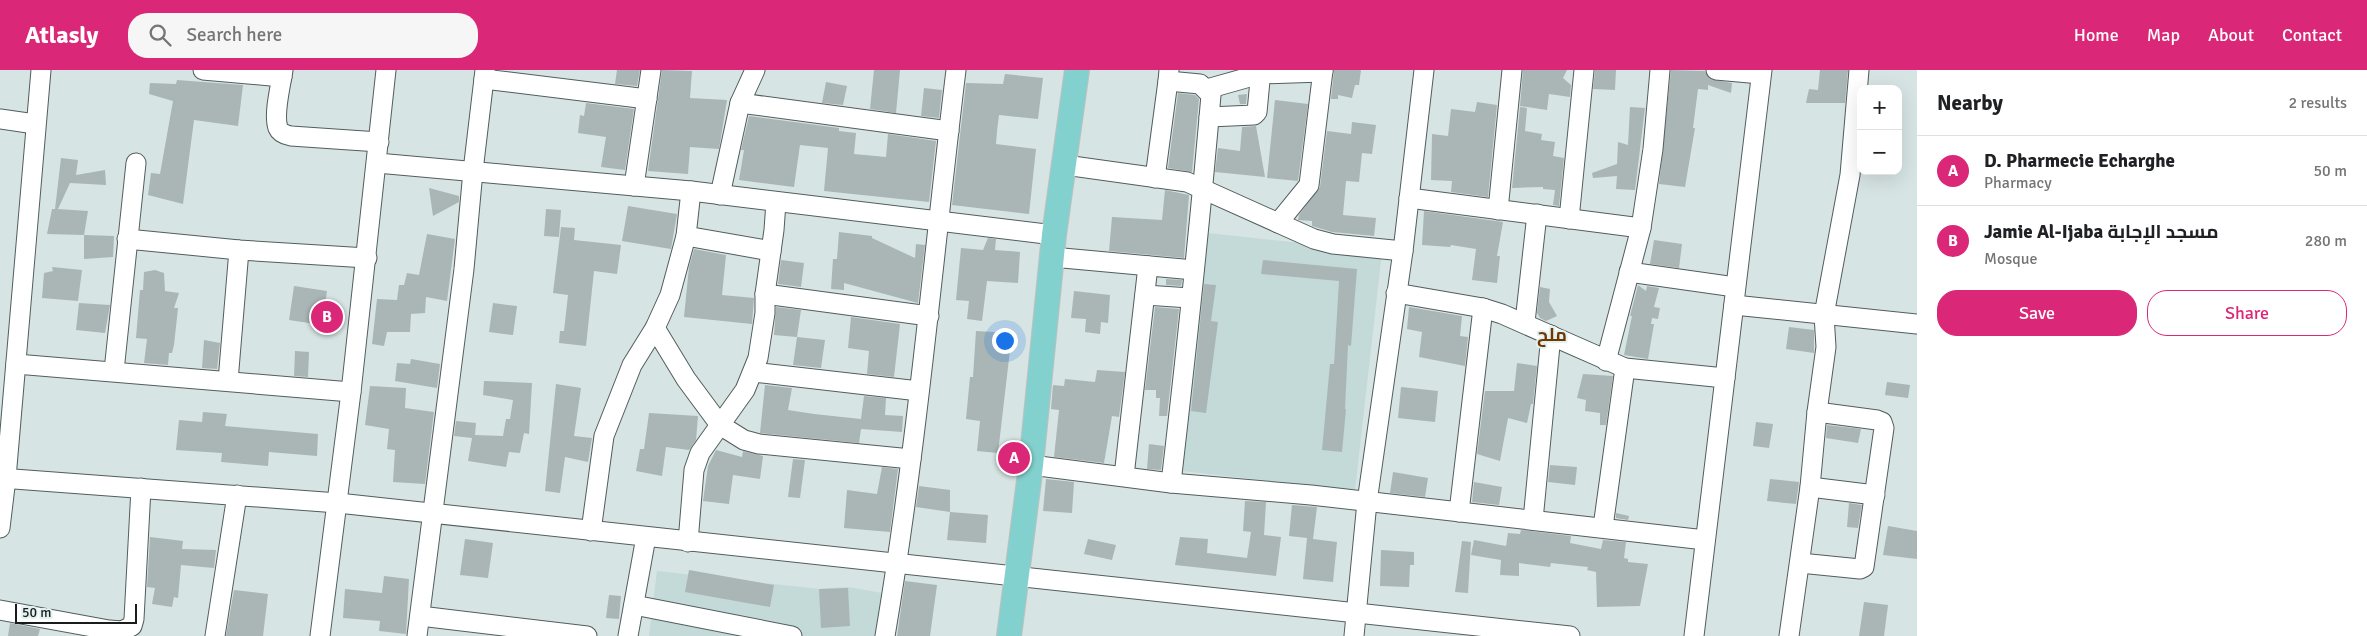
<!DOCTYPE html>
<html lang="en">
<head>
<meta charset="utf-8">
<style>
	:root { --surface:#fff; --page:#f6f6f6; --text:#202124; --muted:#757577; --line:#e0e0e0; --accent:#db2777 }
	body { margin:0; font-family:Signika,Cairo,sans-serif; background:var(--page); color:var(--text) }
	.controls { position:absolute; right:15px; top:15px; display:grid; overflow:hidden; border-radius:10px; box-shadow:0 5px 20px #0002 }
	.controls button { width:45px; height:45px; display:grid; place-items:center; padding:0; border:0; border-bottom:1px solid var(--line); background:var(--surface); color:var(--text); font:25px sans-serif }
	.scale { position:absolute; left:15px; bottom:12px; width:122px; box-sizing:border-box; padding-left:5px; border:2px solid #181d1c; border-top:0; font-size:14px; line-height:18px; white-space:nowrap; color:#181d1c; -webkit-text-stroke:4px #e3f1f0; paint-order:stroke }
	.you { position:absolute; left:1004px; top:270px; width:18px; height:18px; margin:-12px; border:4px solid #fff; border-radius:50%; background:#1a73e8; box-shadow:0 0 0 8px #1a73e833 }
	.badge { display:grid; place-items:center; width:32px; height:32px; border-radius:50%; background:var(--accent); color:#fff; font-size:16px; font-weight:700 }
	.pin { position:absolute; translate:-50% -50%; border:2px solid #fff; box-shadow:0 1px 5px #0006 }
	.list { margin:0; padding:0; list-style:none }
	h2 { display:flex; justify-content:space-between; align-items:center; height:65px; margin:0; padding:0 20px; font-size:21px }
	h2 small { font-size:16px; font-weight:400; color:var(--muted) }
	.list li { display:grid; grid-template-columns:32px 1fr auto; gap:15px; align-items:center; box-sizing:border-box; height:70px; padding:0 20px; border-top:1px solid var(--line) }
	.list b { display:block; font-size:19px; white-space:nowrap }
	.list p { margin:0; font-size:16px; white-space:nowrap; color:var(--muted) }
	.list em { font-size:16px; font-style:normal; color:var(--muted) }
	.actions { display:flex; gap:10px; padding:15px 20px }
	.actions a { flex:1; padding:11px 0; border:1px solid var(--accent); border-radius:20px; text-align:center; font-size:18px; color:var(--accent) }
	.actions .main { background:var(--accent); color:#fff }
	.icon { flex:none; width:28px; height:28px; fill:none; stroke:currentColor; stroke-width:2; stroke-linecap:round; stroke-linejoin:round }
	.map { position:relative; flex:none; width:1917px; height:566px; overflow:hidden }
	header { display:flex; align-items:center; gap:30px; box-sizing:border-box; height:70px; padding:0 25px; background:var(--accent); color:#fff }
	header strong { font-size:24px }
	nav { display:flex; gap:28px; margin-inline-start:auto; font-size:18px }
	.search { width:350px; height:45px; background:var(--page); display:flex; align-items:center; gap:12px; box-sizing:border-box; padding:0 18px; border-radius:20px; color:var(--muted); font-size:19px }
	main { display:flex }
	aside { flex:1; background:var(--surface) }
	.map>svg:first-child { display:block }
	.built { fill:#c3dad8 }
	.building { fill:#a9b6b5 }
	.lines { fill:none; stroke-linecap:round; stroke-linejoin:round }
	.minor-casing { stroke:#525d5d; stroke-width:21 }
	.major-casing { stroke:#bec0bf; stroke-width:26 }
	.minor { stroke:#fff; stroke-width:19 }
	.major { stroke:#83d1ce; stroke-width:24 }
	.labels { text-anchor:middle; stroke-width:4; stroke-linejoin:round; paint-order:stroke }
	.district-label { font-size:18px; font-weight:bold; fill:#713701; stroke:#e3f1f0 }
</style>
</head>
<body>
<header>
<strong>Atlasly</strong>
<div class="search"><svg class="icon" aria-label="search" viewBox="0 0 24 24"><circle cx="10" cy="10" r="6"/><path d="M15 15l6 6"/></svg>Search here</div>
<nav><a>Home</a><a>Map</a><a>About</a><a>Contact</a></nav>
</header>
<main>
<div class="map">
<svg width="1917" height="566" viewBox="0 0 1917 566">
	<rect width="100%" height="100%" fill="#d6e4e3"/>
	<g class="built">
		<polygon points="1208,163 1382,182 1355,420 1181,401"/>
		<polygon points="657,501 819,519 848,517 888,524 883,566 649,566"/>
	</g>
	<g class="building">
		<polygon points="617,0 640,0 637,16 615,14"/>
		<polygon points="662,0 692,1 690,28 727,30 719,79 690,77 688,104 648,101"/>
		<polygon points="874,0 900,0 896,43 870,39"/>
		<polygon points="1334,0 1361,0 1359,15 1355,15 1352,28 1338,25 1338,29 1331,29"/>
		<polygon points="1523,0 1567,0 1563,8 1571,15 1570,27 1549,24 1547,40 1520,36"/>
		<polygon points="1595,0 1616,0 1615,20 1593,19"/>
		<polygon points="1671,0 1705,1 1710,9 1732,13 1731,23 1708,15 1708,20 1698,19 1693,58 1695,58 1685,117 1659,114"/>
		<polygon points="1820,0 1848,0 1845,33 1806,33 1809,19 1818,20"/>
		<polygon points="1005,4 1043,8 1038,49 999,45 997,61 996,74 1036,79 1029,144 952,135 966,13 1003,14"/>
		<polygon points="177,10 243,15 238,56 194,50 183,134 148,125 151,103 160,104 173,31 149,24 150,13 176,14"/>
		<polygon points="826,12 847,16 843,35 822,33"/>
		<polygon points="924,18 942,20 939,48 921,46"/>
		<polygon points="1178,23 1195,25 1199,29 1192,102 1168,98"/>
		<polygon points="1247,24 1246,34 1240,34 1238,25"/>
		<polygon points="1275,30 1308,34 1298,111 1267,108"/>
		<polygon points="1477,32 1497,35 1488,127 1451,122 1452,111 1431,110 1432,64 1448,66 1451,39 1475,42"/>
		<polygon points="586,33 634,39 625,100 601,97 606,67 578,63 580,45 584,46"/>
		<polygon points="1520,37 1527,38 1525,61 1542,64 1541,70 1555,72 1553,86 1564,88 1559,136 1553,135 1555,120 1543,119 1543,117 1512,118"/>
		<polygon points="1630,37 1645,38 1635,120 1616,119 1617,106 1593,108 1592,103 1617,94 1618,72 1628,75"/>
		<polygon points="749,46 839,58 839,61 856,63 854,84 886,87 888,64 936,71 929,132 824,121 828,78 800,75 794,117 739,110 744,80 741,80"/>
		<polygon points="1352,52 1376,55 1372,84 1362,83 1359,112 1346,111 1343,145 1376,148 1374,166 1332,162 1312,156 1312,151 1298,150 1299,145 1320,117 1327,61 1351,64"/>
		<polygon points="1256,56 1265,107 1215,102 1218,78 1240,81 1242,57"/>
		<polygon points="61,88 78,90 76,105 105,100 106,115 70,113 58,139 88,141 84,165 47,164 52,139 55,139"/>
		<polygon points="429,118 459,126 459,132 433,146"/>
		<polygon points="1165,120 1189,125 1184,188 1109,181 1112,147 1162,150"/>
		<polygon points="628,136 677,144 671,179 622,171"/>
		<polygon points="546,139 561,140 559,167 544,166"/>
		<polygon points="1424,141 1503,152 1497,186 1500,186 1497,213 1472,210 1476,179 1451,175 1450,177 1422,175"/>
		<polygon points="561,157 575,158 574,170 621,175 617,204 594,201 586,276 559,273 560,261 564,261 568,225 553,223"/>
		<polygon points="839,162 872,166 872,168 915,188 916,174 925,175 918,233 844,213 844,220 831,219 833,189 837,189"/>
		<polygon points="427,164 455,169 447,231 426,227 425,243 411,244 410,262 387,262 384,276 372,274 377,229 397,230 399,215 404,215 407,203 419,205"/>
		<polygon points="84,165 114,166 113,187 84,189"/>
		<polygon points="988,168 996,169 995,180 1020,182 1018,213 987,211 982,251 967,249 969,231 956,230 961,178 983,180"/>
		<polygon points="1654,170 1682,174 1679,198 1650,194"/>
		<polygon points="694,179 726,185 722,225 754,228 752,254 684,247 689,197"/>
		<polygon points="781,190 804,193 801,217 778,214"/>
		<polygon points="1263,190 1357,199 1351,276 1348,275 1345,339 1346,339 1342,382 1322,380 1330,294 1334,294 1339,211 1261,204"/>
		<polygon points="52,197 82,200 78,231 42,228 44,203 53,201"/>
		<polygon points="155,200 164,203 165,221 179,223 174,238 178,238 174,275 172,283 169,283 168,295 144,293 147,269 136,268 140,220 143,220 144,202"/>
		<polygon points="1166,209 1182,210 1181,216 1166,215"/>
		<polygon points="1204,214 1216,215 1211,251 1218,252 1206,343 1191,341"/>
		<polygon points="1638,215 1646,221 1647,216 1659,218 1654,237 1660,238 1658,249 1652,248 1651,254 1654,254 1648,289 1624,285 1632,246 1630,246"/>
		<polygon points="294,216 327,221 322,255 289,250"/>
		<polygon points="1540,217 1550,219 1549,232 1557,246 1546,251 1540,248 1537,243"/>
		<polygon points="1074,221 1110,225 1108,253 1101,252 1100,264 1085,262 1086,249 1071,248"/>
		<polygon points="79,233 110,235 105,263 76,260"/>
		<polygon points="493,233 517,236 513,265 489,262"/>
		<polygon points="776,237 801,240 797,267 774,265"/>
		<polygon points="1155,237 1179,239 1167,346 1159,346 1160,328 1156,328 1156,320 1145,320"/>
		<polygon points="1409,237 1462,246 1460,266 1468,267 1465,296 1419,287 1422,262 1407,259"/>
		<polygon points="851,247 900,254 894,307 867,304 869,281 848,278"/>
		<polygon points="1789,257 1814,260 1814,283 1786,279"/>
		<polygon points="976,261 1012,263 998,383 977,381 980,351 966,349 970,307 973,307"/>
		<polygon points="797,267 825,270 821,298 793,295"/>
		<polygon points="204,270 220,273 217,299 202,298"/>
		<polygon points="295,281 309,282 308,307 294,306"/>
		<polygon points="411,289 440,294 437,318 395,311 397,293 410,294"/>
		<polygon points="1517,293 1537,296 1533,334 1531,334 1527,353 1508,348 1500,391 1477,384 1485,321 1514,321"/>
		<polygon points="1097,300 1125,302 1119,347 1112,346 1104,393 1054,387 1059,340 1051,339 1053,315 1064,316 1065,309 1095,312"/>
		<polygon points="1583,304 1613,306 1606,355 1600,355 1600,343 1585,341 1586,330 1577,328"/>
		<polygon points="484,311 532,313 529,364 524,363 520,383 509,382 506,397 468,391 472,368 454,366 456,351 476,353 475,365 503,366 506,349 510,349 513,330 483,325"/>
		<polygon points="1887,312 1910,315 1908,328 1885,325"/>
		<polygon points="556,314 581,318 574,366 592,368 588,392 565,387 560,423 545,421"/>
		<polygon points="765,315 792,318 788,340 814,344 861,349 864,326 886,328 885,345 903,346 902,362 861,359 859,373 760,363"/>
		<polygon points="370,316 406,318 405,338 434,342 425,414 393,412 395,380 387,379 389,359 365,355"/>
		<polygon points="1401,317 1438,321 1435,352 1398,348"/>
		<polygon points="203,342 227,344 225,356 318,364 317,386 269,382 268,396 221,392 222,383 176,380 179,350 202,352"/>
		<polygon points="649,343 698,346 696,370 689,380 666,377 662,406 636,401 640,379 644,379"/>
		<polygon points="1756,352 1773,354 1769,378 1753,376"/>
		<polygon points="1827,355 1861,359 1858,373 1826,368"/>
		<polygon points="1149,374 1164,376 1161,400 1147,399"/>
		<polygon points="716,380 742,387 743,381 763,386 760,409 733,405 729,434 703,431 708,396"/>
		<polygon points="793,389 805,390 800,428 788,427"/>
		<polygon points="1550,395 1577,397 1575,415 1548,412"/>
		<polygon points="882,397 898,399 890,462 844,458 847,420 877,424"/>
		<polygon points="1393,402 1428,408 1425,427 1390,423"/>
		<polygon points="1046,409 1074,412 1072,443 1043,441"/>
		<polygon points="1770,409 1799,412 1796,434 1767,431"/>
		<polygon points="1474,412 1502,417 1499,435 1472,432"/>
		<polygon points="919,416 950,420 950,442 916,437"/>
		<polygon points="1245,431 1266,432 1264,465 1281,467 1276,506 1175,495 1180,467 1208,469 1207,483 1247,488 1251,462 1243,461"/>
		<polygon points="1849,433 1862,435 1858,458 1847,457"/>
		<polygon points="1292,435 1317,437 1313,469 1337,472 1333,512 1303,509 1307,468 1289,466"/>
		<polygon points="950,442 988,445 986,473 947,470"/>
		<polygon points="1616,443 1629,446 1628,450 1616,448"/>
		<polygon points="1888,456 1917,461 1917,489 1883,485"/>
		<polygon points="1521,460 1571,466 1570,473 1601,479 1603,470 1626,472 1624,488 1628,489 1628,492 1648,494 1640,536 1597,537 1596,502 1587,500 1588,497 1551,493 1550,497 1519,493 1519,506 1500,505 1501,490 1471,485 1474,470 1506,476 1508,463 1520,464"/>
		<polygon points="150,467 183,471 182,479 216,480 214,498 181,495 178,528 174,527 172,537 152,534 155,518 147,517"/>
		<polygon points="465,469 493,473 488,508 460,505"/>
		<polygon points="1088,469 1116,475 1112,490 1084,484"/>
		<polygon points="1462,471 1471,472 1468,523 1455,522"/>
		<polygon points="1381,480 1414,482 1414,495 1410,495 1409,517 1380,516"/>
		<polygon points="689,500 774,515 770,537 685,522"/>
		<polygon points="384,506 409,509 406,564 379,561 380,551 343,548 345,519 382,523"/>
		<polygon points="905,511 937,515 930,566 897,566"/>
		<polygon points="848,518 850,556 821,558 819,519"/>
		<polygon points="234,520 268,524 263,566 226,566"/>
		<polygon points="609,525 621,526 619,549 606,548"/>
		<polygon points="1864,532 1888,535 1884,566 1859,566"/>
		<polygon points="10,553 40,559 38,566 8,566"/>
	</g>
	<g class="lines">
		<g class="minor-casing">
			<g id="minor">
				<polyline points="203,0 282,7"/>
				<path d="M283 0C281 15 273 44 278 58 280 63 286 65 291 66L379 72"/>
				<path d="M1169 0 1168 11 1200 14 1211 25C1200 154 1186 284 1171 413"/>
				<polyline points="1716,0 1761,4"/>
				<polyline points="484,9 647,29"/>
				<polyline points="1207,19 1260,4 1323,2"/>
				<polyline points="740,33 949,61"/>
				<polyline points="1209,47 1254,45 1257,42 1261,0"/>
				<polyline points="0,49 35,54"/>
				<polyline points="377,93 691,121 1054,165"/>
				<polyline points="1065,95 1187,112 1314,169 1333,174 1403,181"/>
				<polyline points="1155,108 1168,11"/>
				<polyline points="634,116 651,0"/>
				<polyline points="720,125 740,33 755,0"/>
				<polyline points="1409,128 1641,158"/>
				<polyline points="1498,140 1512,0"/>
				<polyline points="1569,149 1584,0"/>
				<polyline points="1278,153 1309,115 1323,0"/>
				<polyline points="686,166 771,181"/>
				<polyline points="127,169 239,180 367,188"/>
				<polyline points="1052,187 1194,200"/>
				<polyline points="1629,202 1735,217"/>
				<polyline points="1396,223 1483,238 1502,244 1625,298 1725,308"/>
				<polyline points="765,224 929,246"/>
				<polyline points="1145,225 1190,228"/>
				<polyline points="1734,235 1917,254"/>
				<polyline points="1525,252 1537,144"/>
				<polyline points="655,258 686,309 720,355 744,370 759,374 911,389"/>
				<polyline points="1606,291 1641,158 1653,79 1660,0"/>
				<polyline points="16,294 351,322"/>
				<polyline points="114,301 136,93"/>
				<polyline points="753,302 919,321"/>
				<polyline points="228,311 239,180"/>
				<polyline points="1031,395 1171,413 1311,425 1705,470"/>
				<polyline points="1124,406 1148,196"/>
				<polyline points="0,408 338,433 1570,566"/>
				<polyline points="1810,417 1875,425"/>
				<polyline points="1459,442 1483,238"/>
				<polyline points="1533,450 1551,265"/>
				<polyline points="1603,457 1625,298"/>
				<polyline points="0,458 6,408 41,0"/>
				<polyline points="591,461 604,366 632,295 655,258 670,225 686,166 691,121"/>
				<polyline points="688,472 694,400 700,383 745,320 758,288 765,243 765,224 774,160 776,132"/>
				<polyline points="1800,493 1860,499 1864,497 1884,358 1882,352 1877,350 1817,342"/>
				<polyline points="634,535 792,566"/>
				<polyline points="0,540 109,560 122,561 132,556 134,549 141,418"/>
				<polyline points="420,546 587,566"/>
				<polyline points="215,566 237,425"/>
				<polyline points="320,566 351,322 386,0"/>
				<polyline points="417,566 464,199 473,101 485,0"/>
				<polyline points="628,566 646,467"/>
				<path d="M885 566C917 378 933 189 956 0"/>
				<polyline points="1354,566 1367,432 1403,181 1424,0"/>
				<polyline points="1694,566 1762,0"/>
				<polyline points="1789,566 1810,417 1817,342 1826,277 1824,245 1850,105 1859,0"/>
			</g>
		</g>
		<g class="major-casing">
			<polyline id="major" points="1009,566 1031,395 1054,165 1077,0"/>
		</g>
		<use href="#minor" class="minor"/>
		<use href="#major" class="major"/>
	</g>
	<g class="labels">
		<g class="district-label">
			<text x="1552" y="271">ملح</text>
		</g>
	</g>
</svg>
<div class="controls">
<button>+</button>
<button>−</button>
</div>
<div class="scale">50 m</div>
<div class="you"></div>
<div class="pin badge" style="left:1014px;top:388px">A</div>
<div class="pin badge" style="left:327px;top:247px">B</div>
</div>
<aside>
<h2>Nearby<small>2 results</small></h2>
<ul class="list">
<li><span class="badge">A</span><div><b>D. Pharmecie Echarghe</b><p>Pharmacy</p></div><em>50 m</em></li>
<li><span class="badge">B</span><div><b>Jamie Al-Ijaba مسجد الإجابة</b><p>Mosque</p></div><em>280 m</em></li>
</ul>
<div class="actions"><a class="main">Save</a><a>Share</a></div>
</aside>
</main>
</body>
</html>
